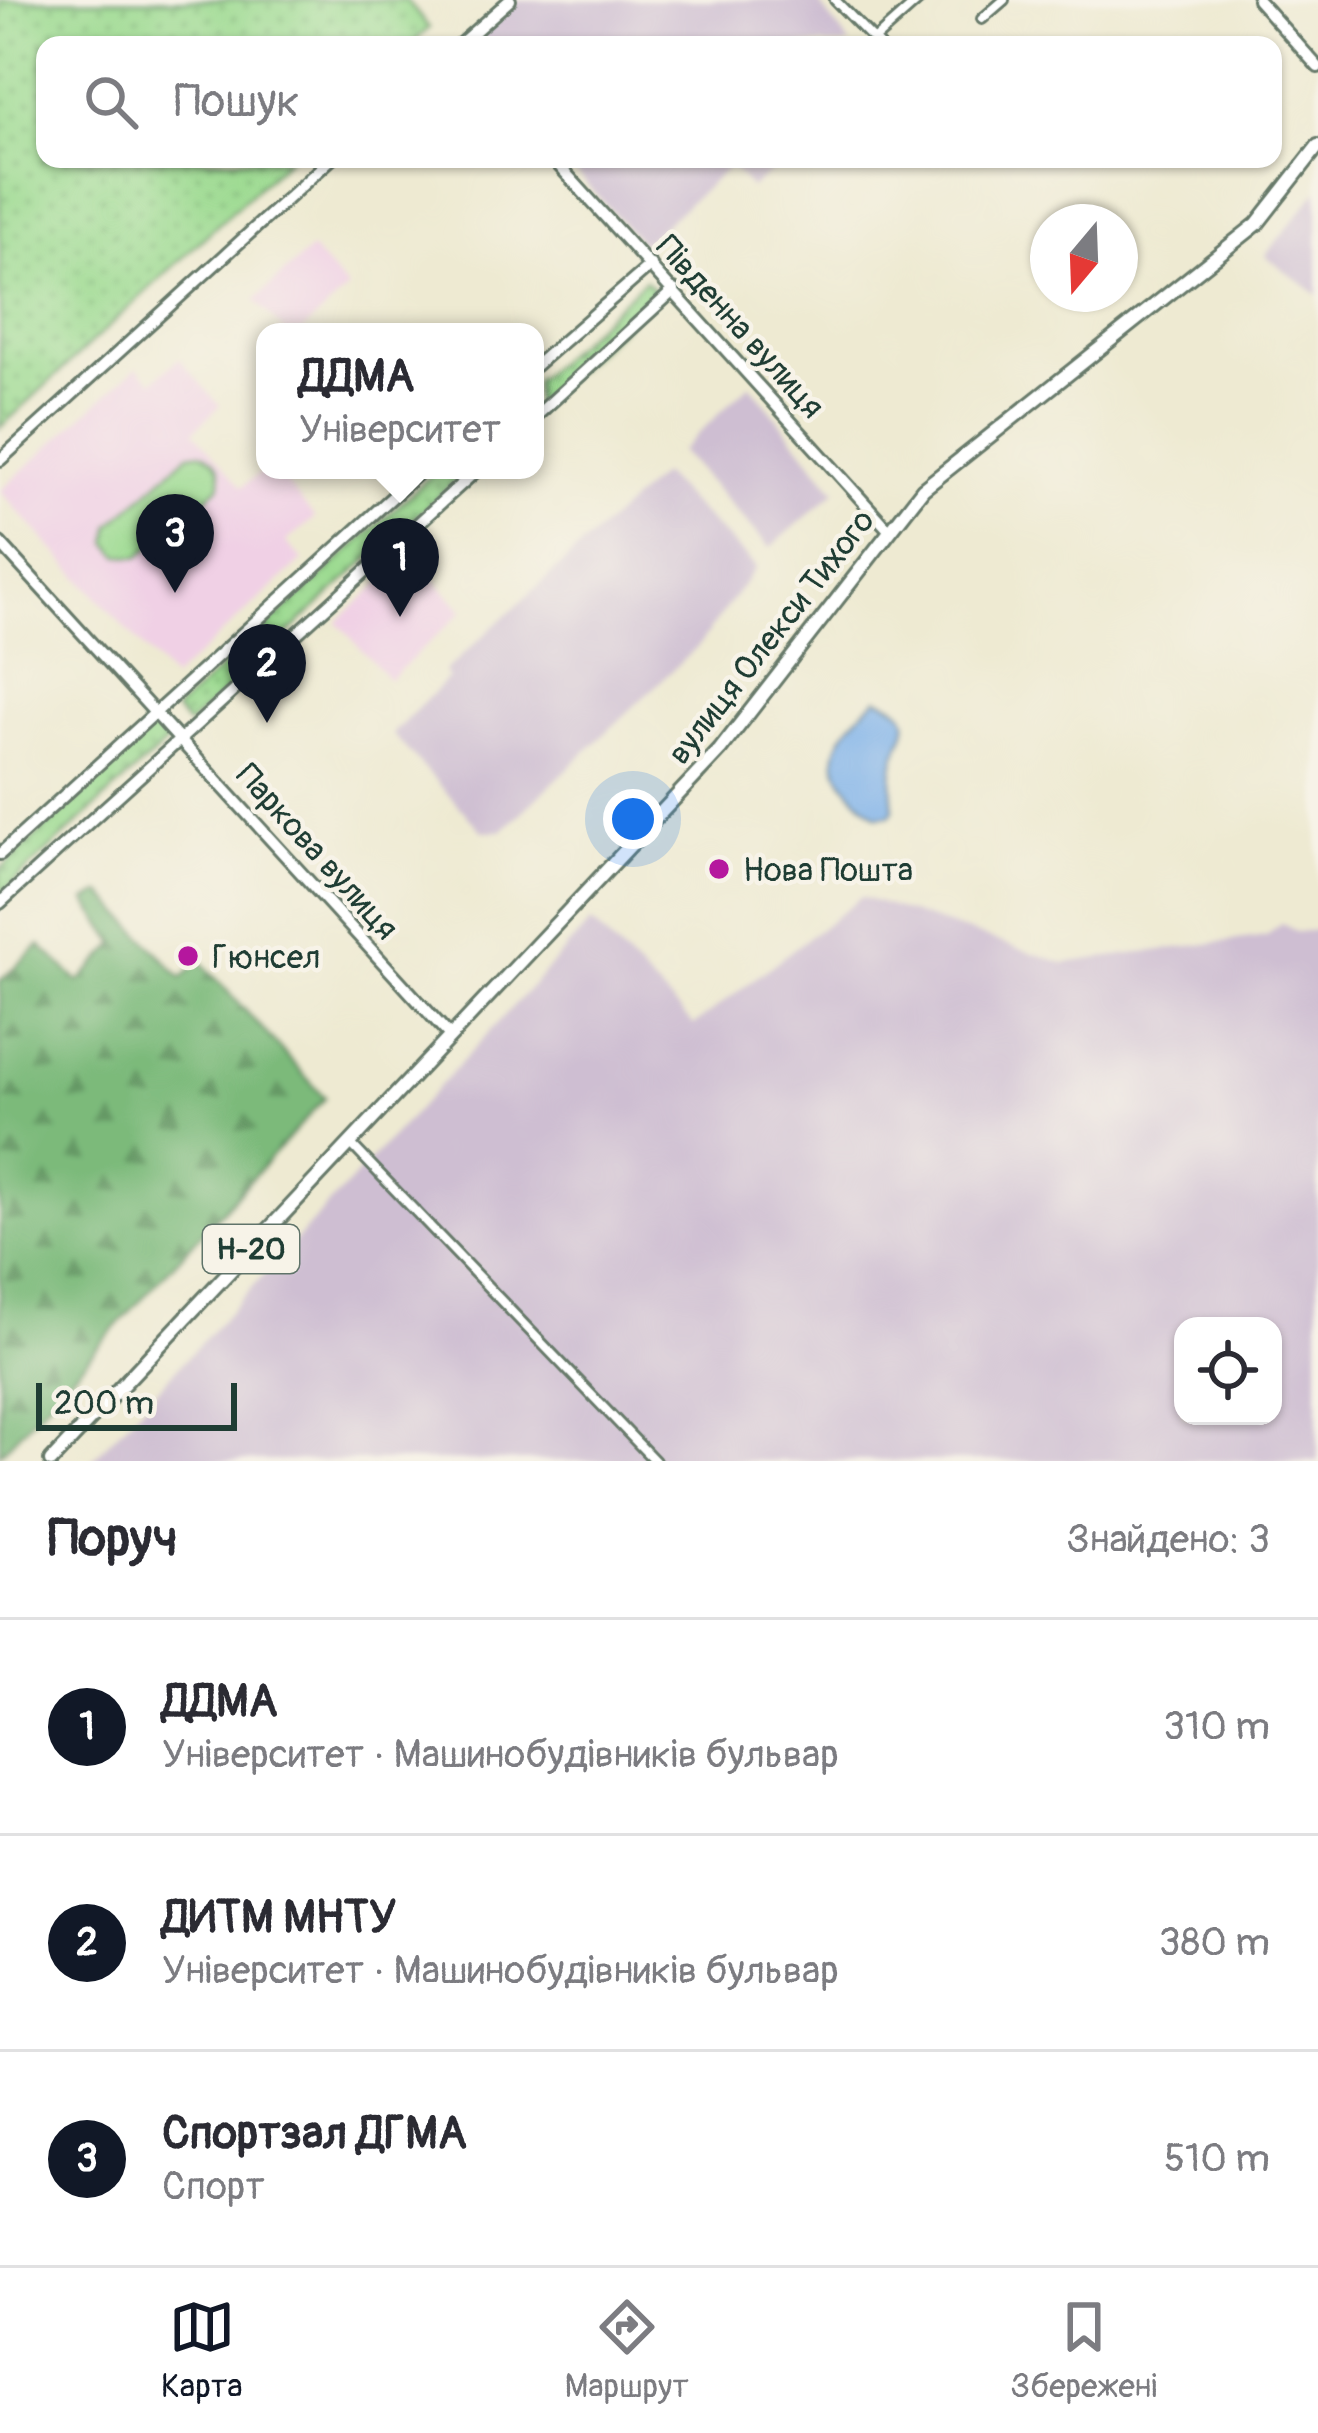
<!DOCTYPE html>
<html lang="uk">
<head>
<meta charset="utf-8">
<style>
	:root { --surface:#fff; --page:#f2f2f3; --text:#2b2b33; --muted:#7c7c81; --line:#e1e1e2; --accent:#111827 }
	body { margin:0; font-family:Pangolin,sans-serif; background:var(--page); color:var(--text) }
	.controls { position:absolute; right:36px; bottom:36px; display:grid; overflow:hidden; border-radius:24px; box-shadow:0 3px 9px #0004 }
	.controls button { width:108px; height:108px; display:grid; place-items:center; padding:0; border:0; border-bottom:3px solid var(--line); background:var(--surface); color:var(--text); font:60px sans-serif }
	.compass { position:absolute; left:1030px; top:204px; width:108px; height:108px; border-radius:50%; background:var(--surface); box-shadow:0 3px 9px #0004; rotate:199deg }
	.scale { position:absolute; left:36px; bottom:30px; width:201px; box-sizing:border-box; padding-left:12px; border:6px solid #1f3d34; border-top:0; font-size:33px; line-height:42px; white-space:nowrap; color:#1f3d34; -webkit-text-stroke:9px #f7f3e8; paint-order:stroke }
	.you { position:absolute; left:633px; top:819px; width:42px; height:42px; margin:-30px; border:9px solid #fff; border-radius:50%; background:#1a73e8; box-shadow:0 0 0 18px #1a73e833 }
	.badge { display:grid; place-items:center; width:78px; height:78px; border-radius:50%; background:var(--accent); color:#fff; font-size:39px; font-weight:700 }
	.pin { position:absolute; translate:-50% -99px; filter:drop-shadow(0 3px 6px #0008) }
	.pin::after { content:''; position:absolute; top:63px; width:42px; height:36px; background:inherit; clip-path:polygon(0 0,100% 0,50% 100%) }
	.popup { position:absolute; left:256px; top:323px; width:288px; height:156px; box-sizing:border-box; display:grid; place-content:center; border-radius:24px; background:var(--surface); filter:drop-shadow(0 3px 9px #0005); font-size:39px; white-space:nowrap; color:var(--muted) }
	.popup b { font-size:45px; color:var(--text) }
	.popup::after { content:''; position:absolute; left:50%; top:100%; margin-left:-24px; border:24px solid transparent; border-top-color:var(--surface) }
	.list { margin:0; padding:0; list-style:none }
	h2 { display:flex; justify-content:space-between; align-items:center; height:156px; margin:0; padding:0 48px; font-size:51px }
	h2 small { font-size:39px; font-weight:400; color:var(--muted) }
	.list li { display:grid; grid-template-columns:78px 1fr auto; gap:36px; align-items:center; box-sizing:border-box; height:216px; padding:0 48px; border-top:3px solid var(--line) }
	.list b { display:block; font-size:45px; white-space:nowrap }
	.list p { margin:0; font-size:39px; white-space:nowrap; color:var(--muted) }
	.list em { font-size:39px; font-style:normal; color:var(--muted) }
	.icon { flex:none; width:66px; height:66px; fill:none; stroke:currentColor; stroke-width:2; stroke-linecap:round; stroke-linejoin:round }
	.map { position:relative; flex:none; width:1318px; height:1461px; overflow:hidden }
	.search { position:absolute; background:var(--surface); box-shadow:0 3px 9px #0004; left:36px; right:36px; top:36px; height:132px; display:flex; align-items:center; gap:30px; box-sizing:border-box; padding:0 42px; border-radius:24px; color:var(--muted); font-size:45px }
	.sheet { height:804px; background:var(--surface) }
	nav { display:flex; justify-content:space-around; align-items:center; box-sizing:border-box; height:168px; border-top:3px solid var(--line); background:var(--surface); font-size:33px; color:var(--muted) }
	nav a { display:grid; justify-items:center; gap:6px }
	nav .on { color:var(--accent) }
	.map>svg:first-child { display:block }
	.built { fill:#f0d0e5 }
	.industrial { fill:#cebed2; fill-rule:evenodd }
	.forest { fill:url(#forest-firs); stroke:#4e7c57; stroke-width:3 }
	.park { fill:url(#park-dots); stroke:#5d8c62; stroke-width:3 }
	.pitch { fill:#9bda90; stroke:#5d8c62; stroke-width:3 }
	.water { fill:#7bb0e9; stroke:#4d768e; stroke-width:3 }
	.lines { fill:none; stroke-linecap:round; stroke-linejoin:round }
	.street-casing { stroke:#677a6b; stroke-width:14 }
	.secondary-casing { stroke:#677a6b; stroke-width:16 }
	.primary-casing { stroke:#677a6b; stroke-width:18 }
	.street { stroke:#fff; stroke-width:8 }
	.secondary { stroke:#fff; stroke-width:10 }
	.primary { stroke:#fff; stroke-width:12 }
	.poi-dot { fill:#b5179e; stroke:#f7f3e8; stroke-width:4.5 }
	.labels { text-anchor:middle; stroke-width:9; stroke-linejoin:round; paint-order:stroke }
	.shield { fill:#f7f3e8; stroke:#60746a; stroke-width:3 }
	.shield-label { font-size:30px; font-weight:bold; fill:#1f3d34 }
	.street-label { font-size:33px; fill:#1f3d34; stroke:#f7f3e8 }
	.poi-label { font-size:33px; fill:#1f3d34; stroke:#f7f3e8; text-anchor:start }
</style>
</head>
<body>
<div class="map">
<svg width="1318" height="1461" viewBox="0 0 1318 1461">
	<defs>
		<pattern id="forest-firs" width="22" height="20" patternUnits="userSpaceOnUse" patternTransform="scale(3)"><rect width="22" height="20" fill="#7cba7a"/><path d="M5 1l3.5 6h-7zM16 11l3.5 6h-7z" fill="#659865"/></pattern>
		<pattern id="park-dots" width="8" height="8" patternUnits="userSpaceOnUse" patternTransform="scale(3)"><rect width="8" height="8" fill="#9bda90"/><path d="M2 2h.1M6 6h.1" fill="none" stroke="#85bc7d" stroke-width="1.8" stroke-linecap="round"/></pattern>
	</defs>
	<rect width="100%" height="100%" fill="#f7f3e8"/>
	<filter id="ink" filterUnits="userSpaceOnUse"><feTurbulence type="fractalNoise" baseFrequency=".00833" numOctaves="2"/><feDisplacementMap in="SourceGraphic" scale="24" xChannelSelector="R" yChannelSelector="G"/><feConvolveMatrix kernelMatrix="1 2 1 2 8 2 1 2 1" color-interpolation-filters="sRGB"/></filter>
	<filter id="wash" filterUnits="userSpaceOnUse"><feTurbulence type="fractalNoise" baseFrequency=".004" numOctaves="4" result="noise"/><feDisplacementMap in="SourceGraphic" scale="48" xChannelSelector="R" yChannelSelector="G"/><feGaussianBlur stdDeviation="2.7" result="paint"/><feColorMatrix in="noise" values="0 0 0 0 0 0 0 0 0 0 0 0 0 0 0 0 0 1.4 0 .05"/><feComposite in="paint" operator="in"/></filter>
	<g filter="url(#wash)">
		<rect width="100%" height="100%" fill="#eeead2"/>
		<g class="built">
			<polygon points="311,249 348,289 301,332 285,332 255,300"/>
			<polygon points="179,358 220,406 194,431 242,487 265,469 275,470 315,518 286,542 303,560 172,679 0,491 137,367 153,381"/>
			<polygon points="412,554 463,611 389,680 337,622"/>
		</g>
		<g class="industrial">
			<polygon points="518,0 816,0 851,45 470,45"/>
			<polygon points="563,159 787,159 751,188 730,166 642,244"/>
			<polygon points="1318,190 1318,295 1265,256"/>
			<polygon points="750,384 836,491 770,548 680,451"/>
			<polygon points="661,474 756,567 699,645 502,831 482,831 392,734 448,678 444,672"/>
			<path d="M861 897 1064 963 1266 936 1282 923 1296 932 1318 930V1461H91L591 922 694 1025ZM1183 1326H1273V1416H1183Z"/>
		</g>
		<polygon class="forest" points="102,893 182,978 200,961 325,1098 0,1454 0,981 40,945 79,982 116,944 86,901"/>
		<g class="park">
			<polygon points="0,0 406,0 429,28 410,45 45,45 45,159 288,159 0,428"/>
			<polygon points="645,280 658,294 535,407 535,381"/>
			<polygon points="437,470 466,470 188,725 175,711"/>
			<polygon points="157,723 171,738 0,895 0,870"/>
		</g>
		<path class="pitch" d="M201 452C217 459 224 470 219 487L139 557 119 555 108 543 111 525 189 454Z"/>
		<path class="water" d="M877 698C929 717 897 733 893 769 891 782 893 797 894 810L890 815 877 816C821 769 822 748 877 698Z"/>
	</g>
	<g filter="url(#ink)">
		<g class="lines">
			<g class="street-casing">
				<g id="street">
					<polyline points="835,0 879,45"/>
					<polyline points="982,19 1004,0"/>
					<polyline points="874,40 919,0"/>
					<polyline points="351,1144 655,1461"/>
				</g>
			</g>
			<g class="secondary-casing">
				<g id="secondary">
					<polyline points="1258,0 1318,67"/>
					<polyline points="459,45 510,0"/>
					<polyline points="553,159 889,530"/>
					<polyline points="535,366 651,265"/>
					<polyline points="535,417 674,290"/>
					<polyline points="0,460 331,159"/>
					<polyline points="0,543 450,1036"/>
					<polyline points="0,854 422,470"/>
					<polyline points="0,903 477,470"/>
				</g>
			</g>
			<g class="primary-casing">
				<polyline id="primary" points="51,1461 720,750 923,489 1257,224 1318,146"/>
			</g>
			<use href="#street" class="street"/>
			<use href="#secondary" class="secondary"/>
			<use href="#primary" class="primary"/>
		</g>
	</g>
	<g class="poi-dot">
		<circle cx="719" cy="869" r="12"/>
		<circle cx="188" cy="956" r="12"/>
	</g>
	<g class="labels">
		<rect class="shield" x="203" y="1225" width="96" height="48" rx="9"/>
		<g class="shield-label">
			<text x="251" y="1259">Н-20</text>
		</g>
		<g class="street-label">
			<text transform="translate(741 326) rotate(48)" y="12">Південна вулиця</text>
			<text transform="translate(770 636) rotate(-52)" y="12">вулиця Олекси Тихого</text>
			<text transform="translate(318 851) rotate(48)" y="12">Паркова вулиця</text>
		</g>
		<g class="poi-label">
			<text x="743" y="881">Нова Пошта</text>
			<text x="212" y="968">Гюнсел</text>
		</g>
	</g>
</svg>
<div class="controls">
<button><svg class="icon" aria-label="locate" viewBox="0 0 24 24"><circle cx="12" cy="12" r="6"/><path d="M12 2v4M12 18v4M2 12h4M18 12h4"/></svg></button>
</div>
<svg class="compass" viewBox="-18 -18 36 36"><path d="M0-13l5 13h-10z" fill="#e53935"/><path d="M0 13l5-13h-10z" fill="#7c7c81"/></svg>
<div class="scale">200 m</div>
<div class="you"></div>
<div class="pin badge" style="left:400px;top:617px">1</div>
<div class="popup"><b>ДДМА</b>Університет</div>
<div class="pin badge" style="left:267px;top:723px">2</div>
<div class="pin badge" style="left:175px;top:593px">3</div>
<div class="search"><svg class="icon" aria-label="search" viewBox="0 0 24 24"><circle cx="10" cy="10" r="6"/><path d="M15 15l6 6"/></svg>Пошук</div>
</div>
<section class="sheet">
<h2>Поруч<small>Знайдено: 3</small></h2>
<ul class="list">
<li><span class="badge">1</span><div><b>ДДМА</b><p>Університет · Машинобудівників бульвар</p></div><em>310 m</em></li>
<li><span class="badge">2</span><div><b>ДИТМ МНТУ</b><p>Університет · Машинобудівників бульвар</p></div><em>380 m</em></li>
<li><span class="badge">3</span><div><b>Спортзал ДГМА</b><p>Спорт</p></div><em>510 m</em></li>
</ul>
</section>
<nav>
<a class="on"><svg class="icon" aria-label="map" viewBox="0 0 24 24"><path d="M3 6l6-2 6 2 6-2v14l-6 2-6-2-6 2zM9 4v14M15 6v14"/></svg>Карта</a>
<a><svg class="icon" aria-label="directions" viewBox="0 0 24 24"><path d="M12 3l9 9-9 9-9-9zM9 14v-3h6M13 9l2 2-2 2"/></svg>Маршрут</a>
<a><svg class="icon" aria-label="saved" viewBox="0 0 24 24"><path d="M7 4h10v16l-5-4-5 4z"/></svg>Збережені</a>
</nav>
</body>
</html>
